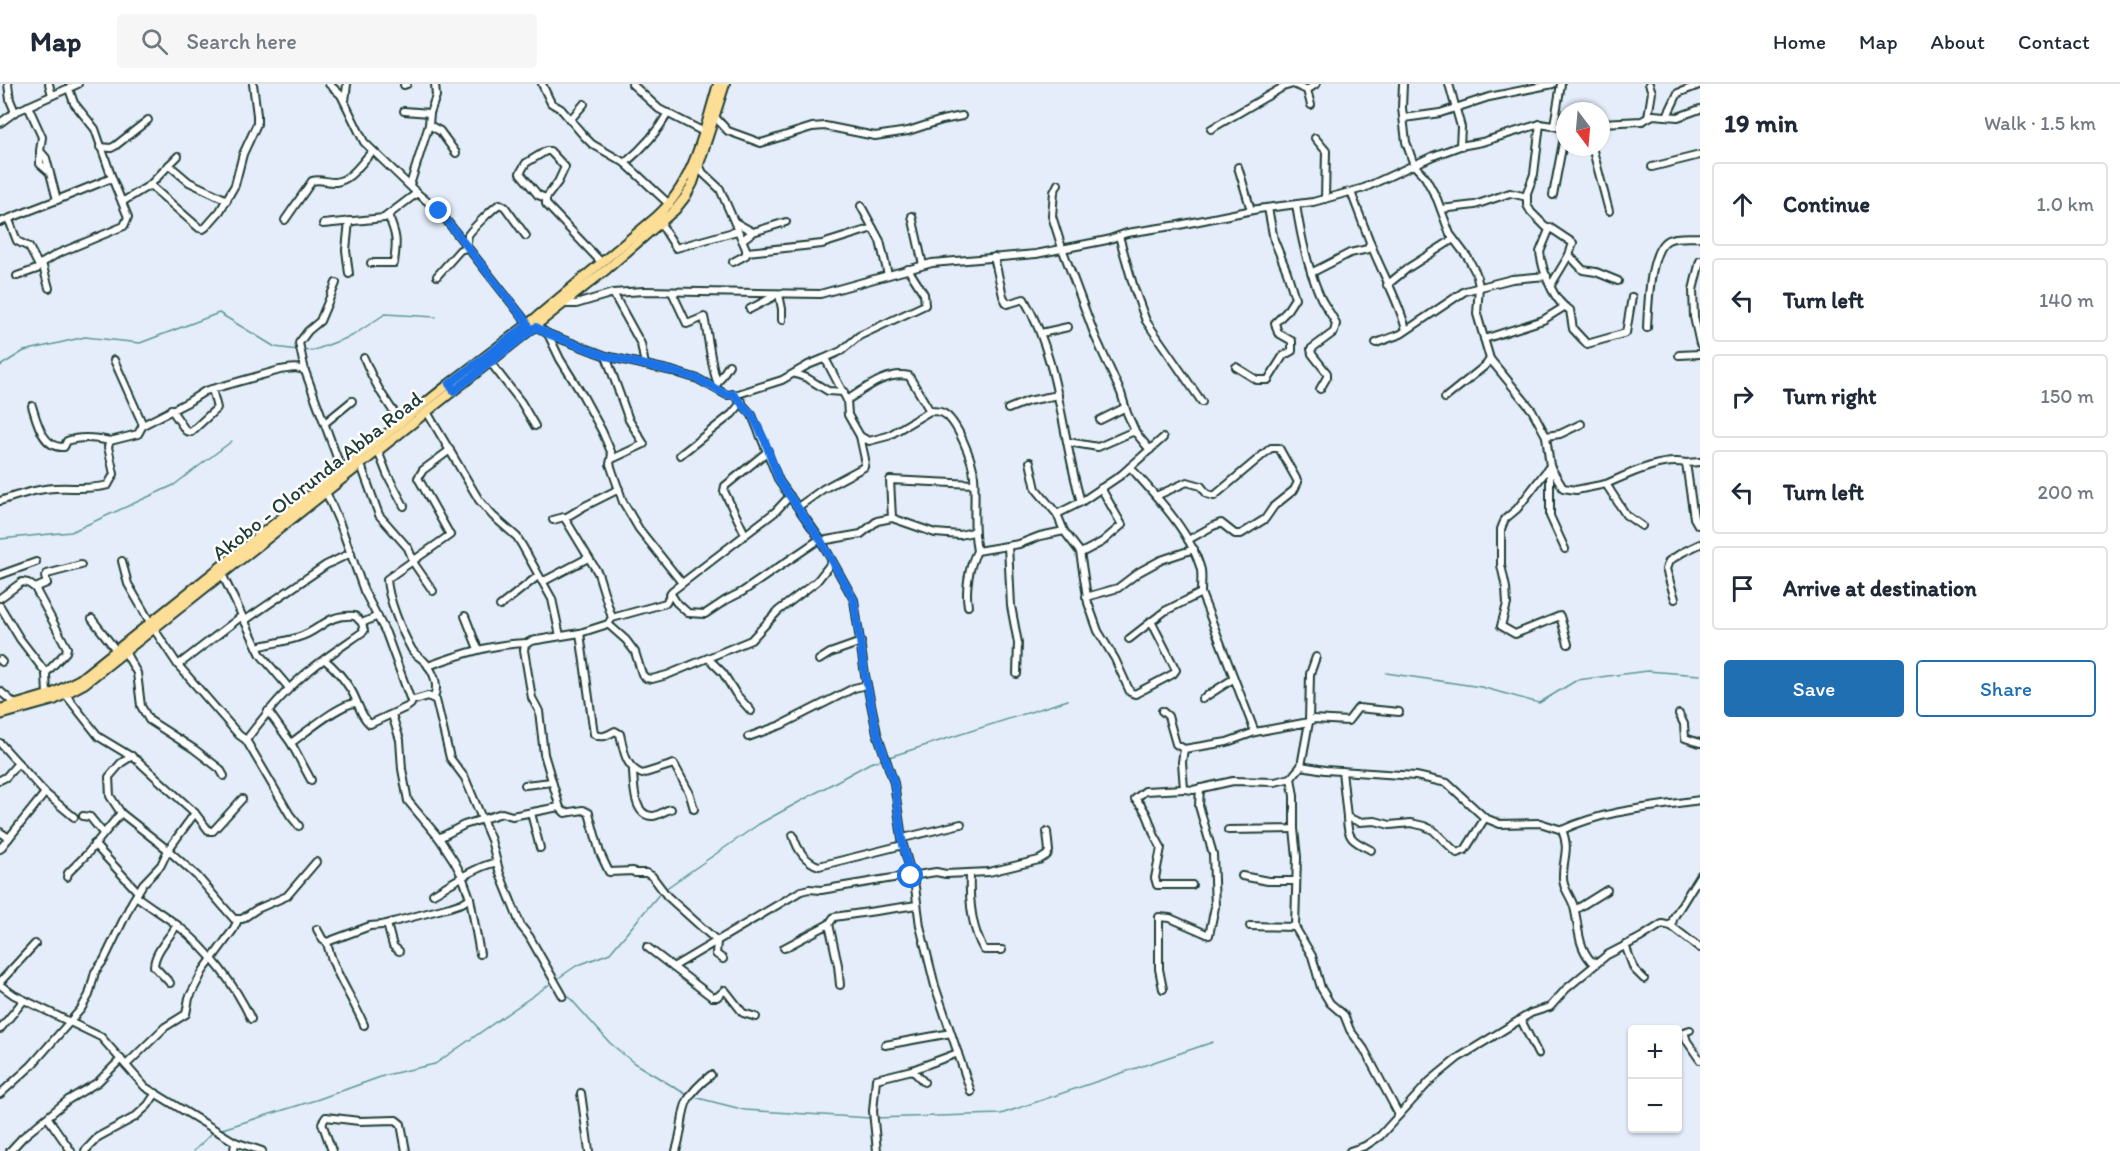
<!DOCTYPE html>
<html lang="en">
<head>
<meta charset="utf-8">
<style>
	:root { --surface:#fff; --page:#f6f6f7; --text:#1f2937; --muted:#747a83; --line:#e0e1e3; --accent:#1f6fb2 }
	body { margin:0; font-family:Itim,sans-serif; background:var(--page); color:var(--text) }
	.controls { position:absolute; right:18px; bottom:18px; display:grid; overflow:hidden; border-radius:6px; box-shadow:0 2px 4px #0004 }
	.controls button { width:54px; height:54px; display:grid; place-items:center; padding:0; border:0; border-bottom:2px solid var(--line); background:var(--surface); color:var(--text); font:30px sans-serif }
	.compass { position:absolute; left:1556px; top:18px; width:54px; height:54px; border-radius:50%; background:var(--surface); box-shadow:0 2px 4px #0004; rotate:164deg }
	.stop { position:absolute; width:18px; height:18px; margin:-14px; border:4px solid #1a73e8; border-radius:50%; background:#fff }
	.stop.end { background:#1a73e8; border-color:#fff; box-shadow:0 2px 6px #0008 }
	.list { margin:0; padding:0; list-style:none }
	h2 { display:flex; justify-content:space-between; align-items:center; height:78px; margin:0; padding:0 24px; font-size:26px }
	h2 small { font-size:20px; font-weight:400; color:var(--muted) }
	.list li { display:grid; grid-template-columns:39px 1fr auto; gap:18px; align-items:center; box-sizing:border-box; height:84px; margin:0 12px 12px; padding:0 12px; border:2px solid var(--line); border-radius:6px }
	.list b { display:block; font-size:22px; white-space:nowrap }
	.list em { font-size:20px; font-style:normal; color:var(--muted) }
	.actions { display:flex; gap:12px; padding:18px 24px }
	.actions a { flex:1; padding:14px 0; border:2px solid var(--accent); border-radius:6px; text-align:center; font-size:21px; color:var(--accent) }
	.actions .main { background:var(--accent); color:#fff }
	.icon { flex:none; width:33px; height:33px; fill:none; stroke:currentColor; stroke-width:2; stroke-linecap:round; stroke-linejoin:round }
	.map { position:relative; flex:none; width:1700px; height:1067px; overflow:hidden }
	header { display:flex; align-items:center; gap:36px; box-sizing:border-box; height:84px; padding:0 30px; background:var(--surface); border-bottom:2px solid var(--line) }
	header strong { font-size:28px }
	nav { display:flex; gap:33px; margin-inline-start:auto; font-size:21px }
	.search { width:420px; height:54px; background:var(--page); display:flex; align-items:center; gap:15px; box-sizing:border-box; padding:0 21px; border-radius:6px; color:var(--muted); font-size:22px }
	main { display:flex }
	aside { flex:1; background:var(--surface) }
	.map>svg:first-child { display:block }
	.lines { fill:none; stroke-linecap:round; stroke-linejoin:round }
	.stream { stroke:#5a9897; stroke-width:1.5 }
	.minor-casing { stroke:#1f3d34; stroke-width:10 }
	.major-casing { stroke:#1f3d34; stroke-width:12 }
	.minor { stroke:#fff; stroke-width:6 }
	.major { stroke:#fcde96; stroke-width:8 }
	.route { stroke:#1a73e8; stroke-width:8 }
	.labels { text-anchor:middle; stroke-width:5; stroke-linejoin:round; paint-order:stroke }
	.street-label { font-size:21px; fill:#1f3d34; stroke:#fff }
</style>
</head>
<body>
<header>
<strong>Map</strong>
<div class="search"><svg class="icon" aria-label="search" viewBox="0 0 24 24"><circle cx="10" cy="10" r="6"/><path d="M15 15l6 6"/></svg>Search here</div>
<nav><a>Home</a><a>Map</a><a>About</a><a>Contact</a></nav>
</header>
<main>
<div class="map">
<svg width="1700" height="1067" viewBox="0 0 1700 1067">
	<rect width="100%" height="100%" fill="#e5edfa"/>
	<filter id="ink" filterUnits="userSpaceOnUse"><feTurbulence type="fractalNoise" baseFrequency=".0167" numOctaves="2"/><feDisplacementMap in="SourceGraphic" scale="12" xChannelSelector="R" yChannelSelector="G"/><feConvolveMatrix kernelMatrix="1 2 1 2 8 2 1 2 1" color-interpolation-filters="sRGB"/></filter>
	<g filter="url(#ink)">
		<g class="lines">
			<g class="stream">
				<polyline points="303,266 312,267 352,252 385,230 436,233"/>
				<polyline points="0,282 24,267 85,253 140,259 219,229 275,263 298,266"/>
				<polyline points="0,455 71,448 174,401 232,357"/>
				<polyline points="1386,589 1481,603 1539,619 1577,596 1647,587 1700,591"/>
				<polyline points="889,673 1068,616"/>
				<polyline points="665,805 759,740 870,679 884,675"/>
				<polyline points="557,895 576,882 610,869 661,808"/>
				<polyline points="561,904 610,959 634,979 689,1012"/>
				<polyline points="694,1013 745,1026 870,1034"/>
				<polyline points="875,1034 1001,1030 1213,958"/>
				<polyline points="219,1046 319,1015 386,991 435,980 553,898"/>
				<polyline points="194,1067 214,1047"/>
			</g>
			<g class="minor-casing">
				<g id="minor">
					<polyline points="8,0 10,16 15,28"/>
					<polyline points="49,0 52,11"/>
					<polyline points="329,0 341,11 364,58 417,109 439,127 528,240"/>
					<polyline points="542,0 551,19 561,25 584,52 592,60 625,79 670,121"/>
					<polyline points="632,0 659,25 704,48"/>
					<polyline points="1403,0 1402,24 1406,58 1414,81 1425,93 1437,115 1450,150 1468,174 1476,189 1479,202 1477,230 1490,275 1532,326 1546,352 1550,382 1563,404 1576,406 1606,400 1626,431 1642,442"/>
					<polyline points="1449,0 1461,43 1460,62"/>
					<polyline points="404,1 407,0"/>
					<polyline points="345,17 347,0"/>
					<polyline points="1311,21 1307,6 1316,0"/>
					<polyline points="28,22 42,53 40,67 46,74 57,116 112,94"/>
					<polyline points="404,27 430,29"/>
					<polyline points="1667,32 1678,9 1699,1"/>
					<polyline points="715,33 728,47 761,59 812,43 825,42 875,52 908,47 942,36 962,32"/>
					<polyline points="1648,33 1652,8 1649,0"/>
					<polyline points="1404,34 1440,29 1489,13 1553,0"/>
					<polyline points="570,36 584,20"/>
					<polyline points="0,39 15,28 78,0"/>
					<polyline points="1601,39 1642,37 1653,31 1678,33 1700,25"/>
					<path d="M1540 40 1534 90 1527 109V121L1531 128 1549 146 1540 168C1542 185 1553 218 1570 226L1573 245 1587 260 1626 249 1632 213"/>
					<polyline points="429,41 440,47 456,69"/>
					<polyline points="1554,41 1561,0"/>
					<polyline points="1211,45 1283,3 1293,0 1307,6"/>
					<polyline points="1315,54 1326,67 1325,115"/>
					<polyline points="100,63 111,64 115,62 148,36"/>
					<polyline points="1592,63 1609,127"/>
					<polyline points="40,67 40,80 48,87"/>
					<polyline points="178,72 169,81 189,98 227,116"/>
					<path d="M625 79C643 64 657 49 668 29"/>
					<polyline points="700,83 703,89 720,105 746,165 746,171 733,178"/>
					<polyline points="1238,83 1251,126"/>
					<polyline points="1652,83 1700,71"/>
					<polyline points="1058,100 1054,108 1052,132 1062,164 1095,252 1121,309 1127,329 1136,349 1150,366"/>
					<polyline points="150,101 199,144 203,145 206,143 220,127 235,101 243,70 257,40 257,31 253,0"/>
					<polyline points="410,101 429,41 430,29 436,12 435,0"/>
					<polyline points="1553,111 1565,48"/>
					<polyline points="546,114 538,111 520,89 526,79 546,67 550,67 565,83 558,98 546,114 546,120 602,179"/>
					<polyline points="122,118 150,101 169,81"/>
					<path d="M1296 121C1301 152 1307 182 1320 212 1324 222 1332 230 1336 240L1334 248 1311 265 1312 270 1327 289V293L1320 305"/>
					<polyline points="861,122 880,157 888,191"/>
					<polyline points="1441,125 1475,121 1510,109 1527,113"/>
					<polyline points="912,132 923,181"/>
					<polyline points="9,136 17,157 29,163 39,182"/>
					<path d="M285 136 312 97C321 94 327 99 336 98 353 95 361 78 373 67"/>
					<polyline points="0,138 57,116"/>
					<polyline points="735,138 753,148"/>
					<polyline points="323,140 384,134 417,109"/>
					<polyline points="661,140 676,164 737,147"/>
					<polyline points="1549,143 1573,159 1569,171 1551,201"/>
					<polyline points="1119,152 1134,204 1146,237 1202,318"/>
					<polyline points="742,156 753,148 786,138"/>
					<path d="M1370 158C1381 188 1399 216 1406 246"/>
					<polyline points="747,168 822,160 873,144"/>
					<polyline points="1569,171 1583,186 1596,188 1618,197"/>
					<path d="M994 173 1003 212 1007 220 1024 215C1060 277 1061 351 1081 418"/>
					<polyline points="1700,177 1693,206 1694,233 1700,260"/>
					<polyline points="42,179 49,204"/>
					<path d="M371 179H394C397 157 397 152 388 131"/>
					<polyline points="1311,189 1350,169 1368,165 1370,158 1351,108"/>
					<polyline points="349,190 346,166 349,137"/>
					<polyline points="17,192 37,185 42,179 57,170 124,142 128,133 112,94 95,45 74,19 69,5"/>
					<path d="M437 192 460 166 466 164 468 151C472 145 495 122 500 120L505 123 526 152"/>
					<polyline points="1387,201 1408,184 1452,156"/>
					<path d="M672 208 687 240 704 233C709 255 710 277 717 298"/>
					<polyline points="613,209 641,260 645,281"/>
					<polyline points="779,210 782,225 782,236"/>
					<polyline points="562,220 576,220 613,209 644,207 820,210 932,179 1036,170 1107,156 1127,149 1179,141 1258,125 1313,118 1364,104 1433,72 1460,62 1482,58 1540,40 1565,44"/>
					<polyline points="750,225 773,213 776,210"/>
					<path d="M536 242 548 250 606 272 672 287 698 295 727 311 738 310 782 296 808 281 823 275 827 278 847 316 848 331 860 352 869 357 888 352 930 327C934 327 939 327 943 329 957 336 973 377 974 392 976 417 972 442 977 467L1019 460 1040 452 1064 447 1080 468 1088 519 1098 547 1115 575 1130 608 1135 610 1173 590 1176 586 1151 537"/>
					<path d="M1647 244C1648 225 1649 165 1668 156 1676 152 1690 154 1700 153"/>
					<polyline points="1041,249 1068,243"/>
					<polyline points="548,250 560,275 583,312 602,347 612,370 610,380 623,418 639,445 682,499"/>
					<polyline points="1484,255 1543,236 1564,223"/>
					<polyline points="1376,259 1401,250 1465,207 1512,195 1547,192"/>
					<polyline points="1679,271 1700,270"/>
					<polyline points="606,272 629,336 644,360 612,375"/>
					<path d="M364 274C373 297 386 319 402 338"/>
					<polyline points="823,275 841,267 859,252 925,221 924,210 908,185"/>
					<polyline points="114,276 143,341"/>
					<polyline points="490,278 521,318 535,342"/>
					<polyline points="1236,283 1257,296 1268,296 1283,272 1292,267 1292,257 1278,249 1275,239 1286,228 1295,214 1287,188 1274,156 1268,124"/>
					<polyline points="305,287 299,259 308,247 320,237 336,199"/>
					<polyline points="796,290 807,294 828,307 844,308"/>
					<polyline points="717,300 729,281"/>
					<polyline points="733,310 752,331 779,397 820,455 854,516 865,591 877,649 894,699 903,761 915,803 920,842 935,902 971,1008"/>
					<polyline points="1445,314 1486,281 1490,275"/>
					<path d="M847 316C866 304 887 287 909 292L930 327"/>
					<path d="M32 322C37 338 43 365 64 363L67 357C80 352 97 354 110 357"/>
					<polyline points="171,325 186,347 191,348 217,324 212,305"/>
					<polyline points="1008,325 1028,317 1058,311"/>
					<polyline points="427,328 479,416 493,432 517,453 523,463 552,515 560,552"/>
					<polyline points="1100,336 1124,324"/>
					<polyline points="325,339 352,317"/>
					<polyline points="1546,352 1560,350 1581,340"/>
					<polyline points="1068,358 1098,363 1132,348 1136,349"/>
					<polyline points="378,367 387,390 404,422"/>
					<polyline points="680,371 732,330 742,318"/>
					<polyline points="1030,378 1036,405 1057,430"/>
					<polyline points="1700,378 1686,379 1694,434 1698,441 1700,440"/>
					<polyline points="361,381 379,431 408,464 415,481 433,507"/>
					<path d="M1130 383C1155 411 1191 448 1201 486 1202 493 1201 501 1201 509L1255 648"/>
					<path d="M1606 400C1629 390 1660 374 1686 379"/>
					<polyline points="326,408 340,440 364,507 386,549 411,617"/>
					<polyline points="1156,412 1187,398 1201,402 1207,410 1214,412 1271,364 1279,364 1298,398 1294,406 1274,422 1265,435 1241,450 1235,450 1221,439 1213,442 1188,456"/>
					<path d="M0 417C18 411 36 405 55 404 73 403 91 406 108 401L114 390 108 363 110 357 138 350 143 341 188 318 205 307 280 286C289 285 297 282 305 287L342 387"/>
					<polyline points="798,423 823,405 864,383 865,375 860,352"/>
					<polyline points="565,434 585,422 619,405"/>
					<polyline points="892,434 890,396 974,400"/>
					<polyline points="553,436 564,433 598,489 612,534"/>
					<polyline points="1064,447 1057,430 1081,418 1121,391 1163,354"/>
					<polyline points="745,450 724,407 725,402 768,367"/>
					<polyline points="821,457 861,450 877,437 892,434 935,449 960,451 973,448"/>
					<polyline points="1008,462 1011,522 1018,559 1017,590"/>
					<polyline points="1565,465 1550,432 1550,382 1517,425 1505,435 1501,445 1501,481 1506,504 1507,520 1501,542 1515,550 1560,532 1568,560"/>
					<polyline points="1081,469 1102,458 1122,441 1101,404"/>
					<polyline points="122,477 128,500 150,538"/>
					<polyline points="222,490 261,571 289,604"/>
					<polyline points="0,491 36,478"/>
					<polyline points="541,496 546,496 588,474"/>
					<polyline points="35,504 67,564 66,568 46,589"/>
					<polyline points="671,510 676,518 688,529 705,530 726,516 742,508 820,455"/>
					<polyline points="1086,513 1118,504 1139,488 1161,476 1194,465"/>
					<polyline points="0,514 22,498 28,499 35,504 47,499 45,493 47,490 81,481"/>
					<polyline points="1675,515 1666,485 1669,477 1683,468 1700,460"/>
					<polyline points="0,522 20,555 46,589 47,611"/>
					<polyline points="500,522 538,492"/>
					<path d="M968 522C965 506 969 482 977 467"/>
					<polyline points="465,532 478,565"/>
					<polyline points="92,535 116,566"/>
					<polyline points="244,537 326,481 351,469"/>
					<polyline points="362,539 378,532"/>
					<polyline points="608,540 626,556 635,568 642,590 646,594 652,595 667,591 751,556 778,527 817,497 832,478"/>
					<polyline points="154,545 178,581 239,651 246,656 290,731 299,742"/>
					<path d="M580 549 594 650C602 655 608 651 615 647L620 650C624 667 625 683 642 690L674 680 689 708 694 725"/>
					<polyline points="1129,555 1165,527 1201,509"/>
					<polyline points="125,568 137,589 141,622 149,636 194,665 220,685 224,692"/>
					<polyline points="1316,573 1310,590 1309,638 1313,635 1348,637 1358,624 1399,628"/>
					<polyline points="709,575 723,589 736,610 751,627"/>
					<polyline points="0,576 2,578"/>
					<path d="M325 576C335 584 344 595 351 606 358 617 360 632 370 640L407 623 411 620V617L428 612 436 616 450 674 465 694 491 756 500 790 521 842 529 852 563 912"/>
					<polyline points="819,576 830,569 861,558"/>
					<polyline points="178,581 242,532"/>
					<path d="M428 582C461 570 492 560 527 559"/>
					<polyline points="0,607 16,621"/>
					<polyline points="66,611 99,653 137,676 195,729 209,747 213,747 242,715"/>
					<path d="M434 613C439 601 434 589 426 579 422 574 416 572 412 566 402 548 388 515 387 495L450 451 418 394 423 386 450 366"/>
					<polyline points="1202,615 1233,595"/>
					<polyline points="268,627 291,659 311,696"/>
					<path d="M1162 627 1168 632 1176 660 1184 665 1227 658 1255 648 1309 638 1301 682 1325 686 1416 692 1447 699 1485 734 1500 740 1540 739 1562 746C1570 765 1563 773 1563 792 1562 804 1571 812 1574 823 1579 842 1577 861 1591 877L1597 878"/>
					<polyline points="1679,630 1684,640 1685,654 1700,659"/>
					<polyline points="748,653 781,641 854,604 867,601"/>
					<path d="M246 656C266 630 287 603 314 583 330 570 347 559 364 547L362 539 355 532C325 530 322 546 299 553 285 558 271 559 257 563"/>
					<polyline points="0,659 45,709 74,733"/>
					<path d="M291 659C305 649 343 617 357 619"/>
					<polyline points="1184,665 1182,678 1184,705 1193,706 1233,697 1275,698 1291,694 1301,682"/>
					<polyline points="132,672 121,679 109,693 110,712 121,729 168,766 197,792 234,835 242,835 257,825 287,812 316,778"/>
					<path d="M633 687C634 700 633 733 653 732 658 732 665 726 671 725"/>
					<polyline points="1342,687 1347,733 1359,738 1375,737 1390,741 1411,739 1424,742 1433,746 1457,769 1465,766 1485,734"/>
					<polyline points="0,696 6,693 18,679"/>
					<polyline points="525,701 552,698"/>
					<path d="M1184 705 1145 707 1135 715C1147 726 1149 736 1154 750 1156 755 1159 758 1161 764L1155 794 1157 801H1192"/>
					<polyline points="531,729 540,764"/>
					<polyline points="83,732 90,733 103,749"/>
					<path d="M1347 733C1347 755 1353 757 1371 766"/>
					<polyline points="1228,746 1294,745 1294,712 1291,694"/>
					<path d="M1562 746C1605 726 1653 723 1700 716"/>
					<polyline points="0,748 9,754"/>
					<path d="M793 751C797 765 804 777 819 782L903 761"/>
					<polyline points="439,754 464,741 502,729 512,732 559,723"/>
					<polyline points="903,754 961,740"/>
					<polyline points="94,760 138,808"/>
					<polyline points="0,765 45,709"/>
					<path d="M970 789C969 814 971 844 984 866H1002"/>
					<polyline points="911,792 936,788 946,790 989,788 1039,776 1047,771 1049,767 1047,748"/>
					<polyline points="1242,792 1268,797 1295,797"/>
					<polyline points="67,793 68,789 87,770 121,729"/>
					<path d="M433 810C445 803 484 778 496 779"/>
					<path d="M136 812C149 822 164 831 177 841 207 864 236 902 251 935"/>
					<polyline points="470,814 480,870"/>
					<polyline points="1575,826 1607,806"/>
					<polyline points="387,840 393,862 399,867"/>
					<polyline points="829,840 838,881 840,901"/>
					<polyline points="1250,842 1295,843 1297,773 1294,745"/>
					<polyline points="1671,842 1674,833 1700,791"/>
					<polyline points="1295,843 1312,872 1321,904 1330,919 1344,931 1350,946 1364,965 1399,1031"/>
					<polyline points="317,845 323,856 327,858 370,842 382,841 450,823 462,819 470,814 462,792 454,777 439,754 408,717 402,685 400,656 392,631"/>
					<path d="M327 858C332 886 353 914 364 941"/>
					<polyline points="1625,861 1634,885 1644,895"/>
					<polyline points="647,863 712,913 717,913 725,906 743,929 756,933"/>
					<polyline points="784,864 829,840 834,833 917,821"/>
					<polyline points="723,875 716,870 717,857 667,812 652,792 646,789 635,789 633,787 609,788 600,769 589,729 583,726 565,729 560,724 544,670 539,627 532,614 524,566 525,561 531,557 580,549 608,540 612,534 666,519 672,507 775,428 790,412"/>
					<polyline points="673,883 801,807 809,805 821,806 911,791"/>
					<polyline points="0,898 35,860"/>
					<path d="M170 899 154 882C155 867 169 854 177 841"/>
					<polyline points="0,901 14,911 101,953 145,1003 235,1058 262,1067"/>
					<polyline points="1163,905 1159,885 1159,833 1170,834 1209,851 1215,823 1213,770 1199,722 1200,704"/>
					<polyline points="1521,936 1538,970"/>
					<polyline points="0,945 24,916"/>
					<polyline points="1690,946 1684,948 1687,957 1700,976"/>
					<polyline points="885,961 951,949"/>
					<polyline points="126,981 165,943 186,930 189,914 203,887 233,846 238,836"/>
					<polyline points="912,986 958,969"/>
					<polyline points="581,1009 589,1067"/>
					<polyline points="0,1010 31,982 81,925 89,911 95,888 104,876 132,818 143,800 161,781 168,766 195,729"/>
					<polyline points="48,1034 71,1067"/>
					<polyline points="10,1067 23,1053 68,1016 98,998 121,975"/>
					<polyline points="85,1067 98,1053 135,1033 148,1021 156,1009"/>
					<polyline points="234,1067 235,1058"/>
					<polyline points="332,1067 322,1039 326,1033 359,1037 396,1036 401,1040 406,1067"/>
					<path d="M676 1067C688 1029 674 1020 711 991"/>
					<polyline points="877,1067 873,1027 876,995 912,986 924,998"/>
					<polyline points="1350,1067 1365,1062 1380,1052 1430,997 1458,974 1531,929 1550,923 1566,905 1607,871 1640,854 1662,840 1671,842 1700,864"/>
				</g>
			</g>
			<g class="major-casing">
				<g id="major">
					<path d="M0 625 51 610 80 595 449 300 528 240 656 133C694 100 704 47 718 0"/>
					<polyline points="0,631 54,616 84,600 607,185 675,126 686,112 693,99 725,0"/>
				</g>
			</g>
			<use href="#minor" class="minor"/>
			<use href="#major" class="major"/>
		</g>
	</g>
	<g class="lines" filter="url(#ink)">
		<polyline class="route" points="439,127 528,240 449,300 454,307 536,243 548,250 606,272 672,287 698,295 727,311 733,310 752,331 765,357 779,397 820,455 854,516 865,591 877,649 894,699 903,761 911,792"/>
	</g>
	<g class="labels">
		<g class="street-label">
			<text transform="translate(317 392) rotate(-38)" y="7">Akobo - Olorunda Abba Road</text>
		</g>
	</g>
</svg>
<div class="controls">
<button>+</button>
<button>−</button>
</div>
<svg class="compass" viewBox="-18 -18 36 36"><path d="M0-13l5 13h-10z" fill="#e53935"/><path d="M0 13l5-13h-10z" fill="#747a83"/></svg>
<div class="stop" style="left:911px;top:792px"></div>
<div class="stop end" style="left:439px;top:127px"></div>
</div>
<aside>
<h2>19 min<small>Walk · 1.5 km</small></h2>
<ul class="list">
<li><svg class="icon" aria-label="ahead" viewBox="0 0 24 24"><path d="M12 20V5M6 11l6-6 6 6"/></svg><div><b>Continue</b></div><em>1.0 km</em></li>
<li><svg class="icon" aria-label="left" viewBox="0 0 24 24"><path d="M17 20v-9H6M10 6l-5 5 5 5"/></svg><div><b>Turn left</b></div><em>140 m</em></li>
<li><svg class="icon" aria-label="right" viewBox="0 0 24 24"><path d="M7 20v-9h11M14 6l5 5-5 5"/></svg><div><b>Turn right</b></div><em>150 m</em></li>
<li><svg class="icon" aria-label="left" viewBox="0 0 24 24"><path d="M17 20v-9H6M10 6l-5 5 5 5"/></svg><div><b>Turn left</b></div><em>200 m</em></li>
<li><svg class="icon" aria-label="arrive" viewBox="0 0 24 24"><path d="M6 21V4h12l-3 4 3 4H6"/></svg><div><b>Arrive at destination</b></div></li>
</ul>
<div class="actions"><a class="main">Save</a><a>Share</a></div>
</aside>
</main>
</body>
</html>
